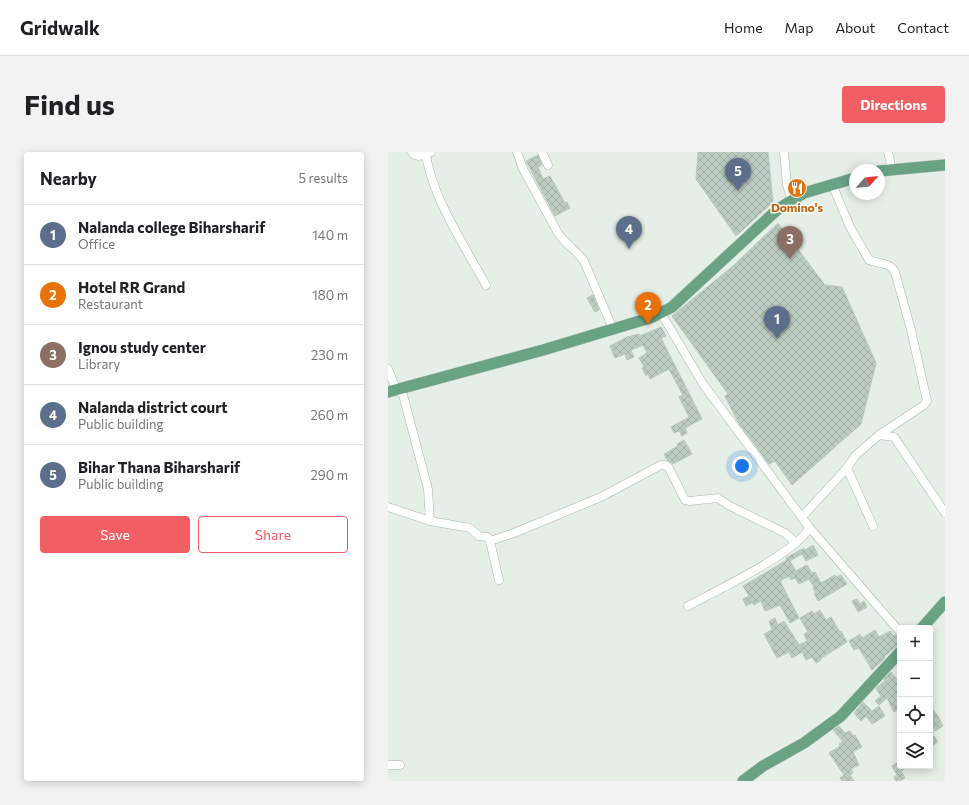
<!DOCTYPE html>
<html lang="en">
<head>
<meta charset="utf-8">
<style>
	:root { --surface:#fff; --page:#f2f2f2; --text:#202124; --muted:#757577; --line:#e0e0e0; --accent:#f15f64 }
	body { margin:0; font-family:Commissioner,sans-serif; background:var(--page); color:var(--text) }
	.controls { position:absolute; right:12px; bottom:12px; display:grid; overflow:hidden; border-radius:4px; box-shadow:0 2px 10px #0003 }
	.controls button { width:36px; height:36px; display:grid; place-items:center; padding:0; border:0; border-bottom:1px solid var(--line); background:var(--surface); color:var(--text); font:20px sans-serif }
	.compass { position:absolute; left:461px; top:12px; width:36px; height:36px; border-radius:50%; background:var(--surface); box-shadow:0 2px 10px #0003; rotate:62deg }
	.you { position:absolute; left:354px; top:314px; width:14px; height:14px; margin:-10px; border:3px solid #fff; border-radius:50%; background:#1a73e8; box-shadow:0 0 0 6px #1a73e833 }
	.badge { display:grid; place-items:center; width:26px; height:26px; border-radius:50%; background:var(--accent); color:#fff; font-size:13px; font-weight:700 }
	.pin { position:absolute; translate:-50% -33px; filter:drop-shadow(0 1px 2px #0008) }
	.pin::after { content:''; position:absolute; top:21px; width:14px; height:12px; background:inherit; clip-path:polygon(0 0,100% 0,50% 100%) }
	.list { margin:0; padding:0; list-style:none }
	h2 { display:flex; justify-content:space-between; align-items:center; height:52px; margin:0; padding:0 16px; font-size:17px }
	h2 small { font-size:13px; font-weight:400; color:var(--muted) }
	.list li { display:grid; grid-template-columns:26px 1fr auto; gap:12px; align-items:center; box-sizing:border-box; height:60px; padding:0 16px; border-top:1px solid var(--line) }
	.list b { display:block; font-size:15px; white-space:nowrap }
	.list p { margin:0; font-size:13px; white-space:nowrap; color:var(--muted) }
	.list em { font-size:13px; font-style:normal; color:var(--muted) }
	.actions { display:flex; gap:8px; padding:12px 16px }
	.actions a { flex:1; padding:9px 0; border:1px solid var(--accent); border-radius:4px; text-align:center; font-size:14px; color:var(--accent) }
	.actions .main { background:var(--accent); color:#fff }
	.icon { flex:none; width:22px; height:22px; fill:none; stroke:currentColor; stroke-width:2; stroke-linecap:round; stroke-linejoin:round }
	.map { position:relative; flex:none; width:557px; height:629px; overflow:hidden; border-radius:4px }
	header { display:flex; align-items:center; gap:24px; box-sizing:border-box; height:56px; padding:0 20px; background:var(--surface); border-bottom:1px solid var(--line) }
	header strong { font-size:19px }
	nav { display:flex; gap:22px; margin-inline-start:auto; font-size:14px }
	.intro { display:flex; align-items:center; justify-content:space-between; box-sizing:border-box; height:96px; padding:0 24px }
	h1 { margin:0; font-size:28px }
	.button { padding:10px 18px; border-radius:4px; background:var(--accent); color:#fff; font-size:14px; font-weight:700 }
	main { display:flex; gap:24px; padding:0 24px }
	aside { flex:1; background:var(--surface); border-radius:4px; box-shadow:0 2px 10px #0003 }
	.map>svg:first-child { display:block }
	.building { fill:url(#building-cross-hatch); stroke:#b7c8bc }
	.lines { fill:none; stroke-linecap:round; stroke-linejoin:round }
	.minor-casing { stroke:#a7b6ac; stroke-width:9 }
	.major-casing { stroke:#c2cac5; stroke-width:12 }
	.minor { stroke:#fff; stroke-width:8 }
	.major { stroke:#69a384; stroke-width:11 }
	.labels { text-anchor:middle; stroke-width:3; stroke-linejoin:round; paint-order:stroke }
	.food-label { font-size:12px; font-weight:bold; fill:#c56008; stroke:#f5faf6 }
</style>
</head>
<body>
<header>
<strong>Gridwalk</strong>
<nav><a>Home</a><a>Map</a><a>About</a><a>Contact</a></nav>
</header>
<div class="intro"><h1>Find us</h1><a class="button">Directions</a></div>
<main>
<aside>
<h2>Nearby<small>5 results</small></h2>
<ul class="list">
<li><span class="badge" style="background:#5c6f8a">1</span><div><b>Nalanda college Biharsharif</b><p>Office</p></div><em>140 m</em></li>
<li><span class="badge" style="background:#e8710a">2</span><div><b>Hotel RR Grand</b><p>Restaurant</p></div><em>180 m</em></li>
<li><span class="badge" style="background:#8d6e63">3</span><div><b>Ignou study center</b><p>Library</p></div><em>230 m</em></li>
<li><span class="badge" style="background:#5c6f8a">4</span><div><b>Nalanda district court</b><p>Public building</p></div><em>260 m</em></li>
<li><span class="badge" style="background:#5c6f8a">5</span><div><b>Bihar Thana Biharsharif</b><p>Public building</p></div><em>290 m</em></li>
</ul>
<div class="actions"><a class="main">Save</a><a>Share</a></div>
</aside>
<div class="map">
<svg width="557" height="629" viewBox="0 0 557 629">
	<defs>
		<pattern id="building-cross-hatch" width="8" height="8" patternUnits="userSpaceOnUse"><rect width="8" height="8" fill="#bdccc2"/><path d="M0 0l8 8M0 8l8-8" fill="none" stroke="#a2b0a7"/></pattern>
	</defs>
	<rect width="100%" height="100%" fill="#e5eee7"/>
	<g class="building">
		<polygon points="310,0 380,0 385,50 348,84 308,27"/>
		<polygon points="150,3 154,13 150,15 155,27 162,24 177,51 179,50 182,56 167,64 138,9"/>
		<polygon points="390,71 437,133 454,135 488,211 473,272 404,333 387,309 381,312 350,270 337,244 340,242 284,164 345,114"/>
		<polygon points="205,143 211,158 207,160 199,146"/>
		<polygon points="273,175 278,184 273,186 314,267 297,276 299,281 294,284 291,279 286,281 283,275 301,265 291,245 295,243 281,217 262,227 260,222 258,224 254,216 256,215 251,206 259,201 255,193 243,198 246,205 239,208 237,202 227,206 222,194 239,185 251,182 252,184"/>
		<polygon points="296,288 304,302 285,312 279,308 276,302 290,294 289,292"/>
		<polygon points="425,393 430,403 418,409 414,402 402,409 408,419 419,413 424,421 427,420 433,431 447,423 448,425 453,423 459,432 430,449 426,441 428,441 425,436 426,435 421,427 411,432 407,426 403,428 401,424 392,429 411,466 402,471 392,453 377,459 373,449 366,453 364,451 358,454 355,447 361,444 355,434 399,408 398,406 416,396 417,398"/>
		<polygon points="469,447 472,452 476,449 479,455 470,460 464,449"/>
		<polygon points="432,458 438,468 443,465 452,480 453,479 459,490 432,507 433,508 428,511 424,505 418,508 414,500 404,506 401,500 389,506 376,482 384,478 381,469 387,466 390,473 396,469 411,493 419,489 416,482 420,480 412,466 424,459 426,462"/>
		<polygon points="487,478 491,485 502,479 505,484 507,483 510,485 512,489 512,493 507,495 501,501 496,504 497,506 484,518 471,496 466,498 461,489 472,482 474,486"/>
		<polygon points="503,520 510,529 512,528 512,545 508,547 512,557 506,560 499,546 491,553 487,549 493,544 488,536 497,529 496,527"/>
		<polygon points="475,550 484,559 491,554 497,564 484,572 478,564 473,569 466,561"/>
		<polygon points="542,554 550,564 555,574 547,579 542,568"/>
		<polygon points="451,574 457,581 462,579 465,584 467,583 474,595 465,600 471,613 463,617 465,621 462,623 466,629 454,629 452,626 456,623 441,601 452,594 451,592 455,590 445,578"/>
		<polygon points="546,584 550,590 542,595 542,587"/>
		<polygon points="512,609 512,614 521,614 513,619 517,626 512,629 508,629 506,625 509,623 504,614"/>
	</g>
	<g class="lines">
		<g class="minor-casing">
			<g id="minor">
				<path d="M24 0C29 7 36 3 43 0"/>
				<path d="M129 0 135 17 170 81C178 93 188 98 196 109L225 177"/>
				<polyline points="154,0 160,13"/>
				<polyline points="396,0 399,33 404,49"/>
				<polyline points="500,0 504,18"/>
				<path d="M38 2C44 45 77 95 98 133"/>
				<path d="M273 161 315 232 421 375C414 398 324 441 300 454"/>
				<polyline points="0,217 8,237 15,243 40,337 42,369 0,355"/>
				<polyline points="491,283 506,285 557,361"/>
				<polyline points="459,316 485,374"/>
				<path d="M414 365 459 316 467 304 491 283 536 253 539 249 523 178 507 120C502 110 491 112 481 108L462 75 444 32"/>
				<polyline points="42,369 82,376 91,384 99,385 102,389 111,428"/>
				<polyline points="421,375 512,480"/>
				<polyline points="102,389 126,381 213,345 273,313 277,313 281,316 297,348 302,349 330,346 340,353 397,381 408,391"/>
				<polyline points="0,613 12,613"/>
			</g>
		</g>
		<g class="major-casing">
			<g id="major">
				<polyline points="491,19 557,13"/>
				<polyline points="0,240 155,198 265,165 284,155 390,57 416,41 467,26"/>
				<polyline points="534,476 557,450"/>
				<polyline points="355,629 375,614 416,591 453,564 512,500"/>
			</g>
		</g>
		<use href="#minor" class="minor"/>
		<use href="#major" class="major"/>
	</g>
	<defs>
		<g id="restaurant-disc" transform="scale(1)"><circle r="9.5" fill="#e8710a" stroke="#f5faf6"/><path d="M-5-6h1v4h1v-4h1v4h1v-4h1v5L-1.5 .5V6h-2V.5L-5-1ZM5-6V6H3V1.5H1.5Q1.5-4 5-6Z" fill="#fff"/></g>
	</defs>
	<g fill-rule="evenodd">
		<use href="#restaurant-disc" x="409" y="36"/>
	</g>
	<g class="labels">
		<g class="food-label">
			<text x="409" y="60">Domino's</text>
		</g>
	</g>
</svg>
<div class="controls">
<button>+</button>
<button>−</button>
<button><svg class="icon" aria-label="locate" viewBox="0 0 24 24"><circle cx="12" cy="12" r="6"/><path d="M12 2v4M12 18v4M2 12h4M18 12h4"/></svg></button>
<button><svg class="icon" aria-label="layers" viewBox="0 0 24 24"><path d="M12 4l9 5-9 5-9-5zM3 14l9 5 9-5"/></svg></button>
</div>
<svg class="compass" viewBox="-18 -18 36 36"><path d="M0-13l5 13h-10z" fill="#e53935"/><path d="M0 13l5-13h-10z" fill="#757577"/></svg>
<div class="you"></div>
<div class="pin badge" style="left:389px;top:187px;background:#5c6f8a">1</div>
<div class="pin badge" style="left:260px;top:173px;background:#e8710a">2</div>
<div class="pin badge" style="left:402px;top:107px;background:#8d6e63">3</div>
<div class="pin badge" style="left:241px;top:97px;background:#5c6f8a">4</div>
<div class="pin badge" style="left:350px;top:39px;background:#5c6f8a">5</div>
</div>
</main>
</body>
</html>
